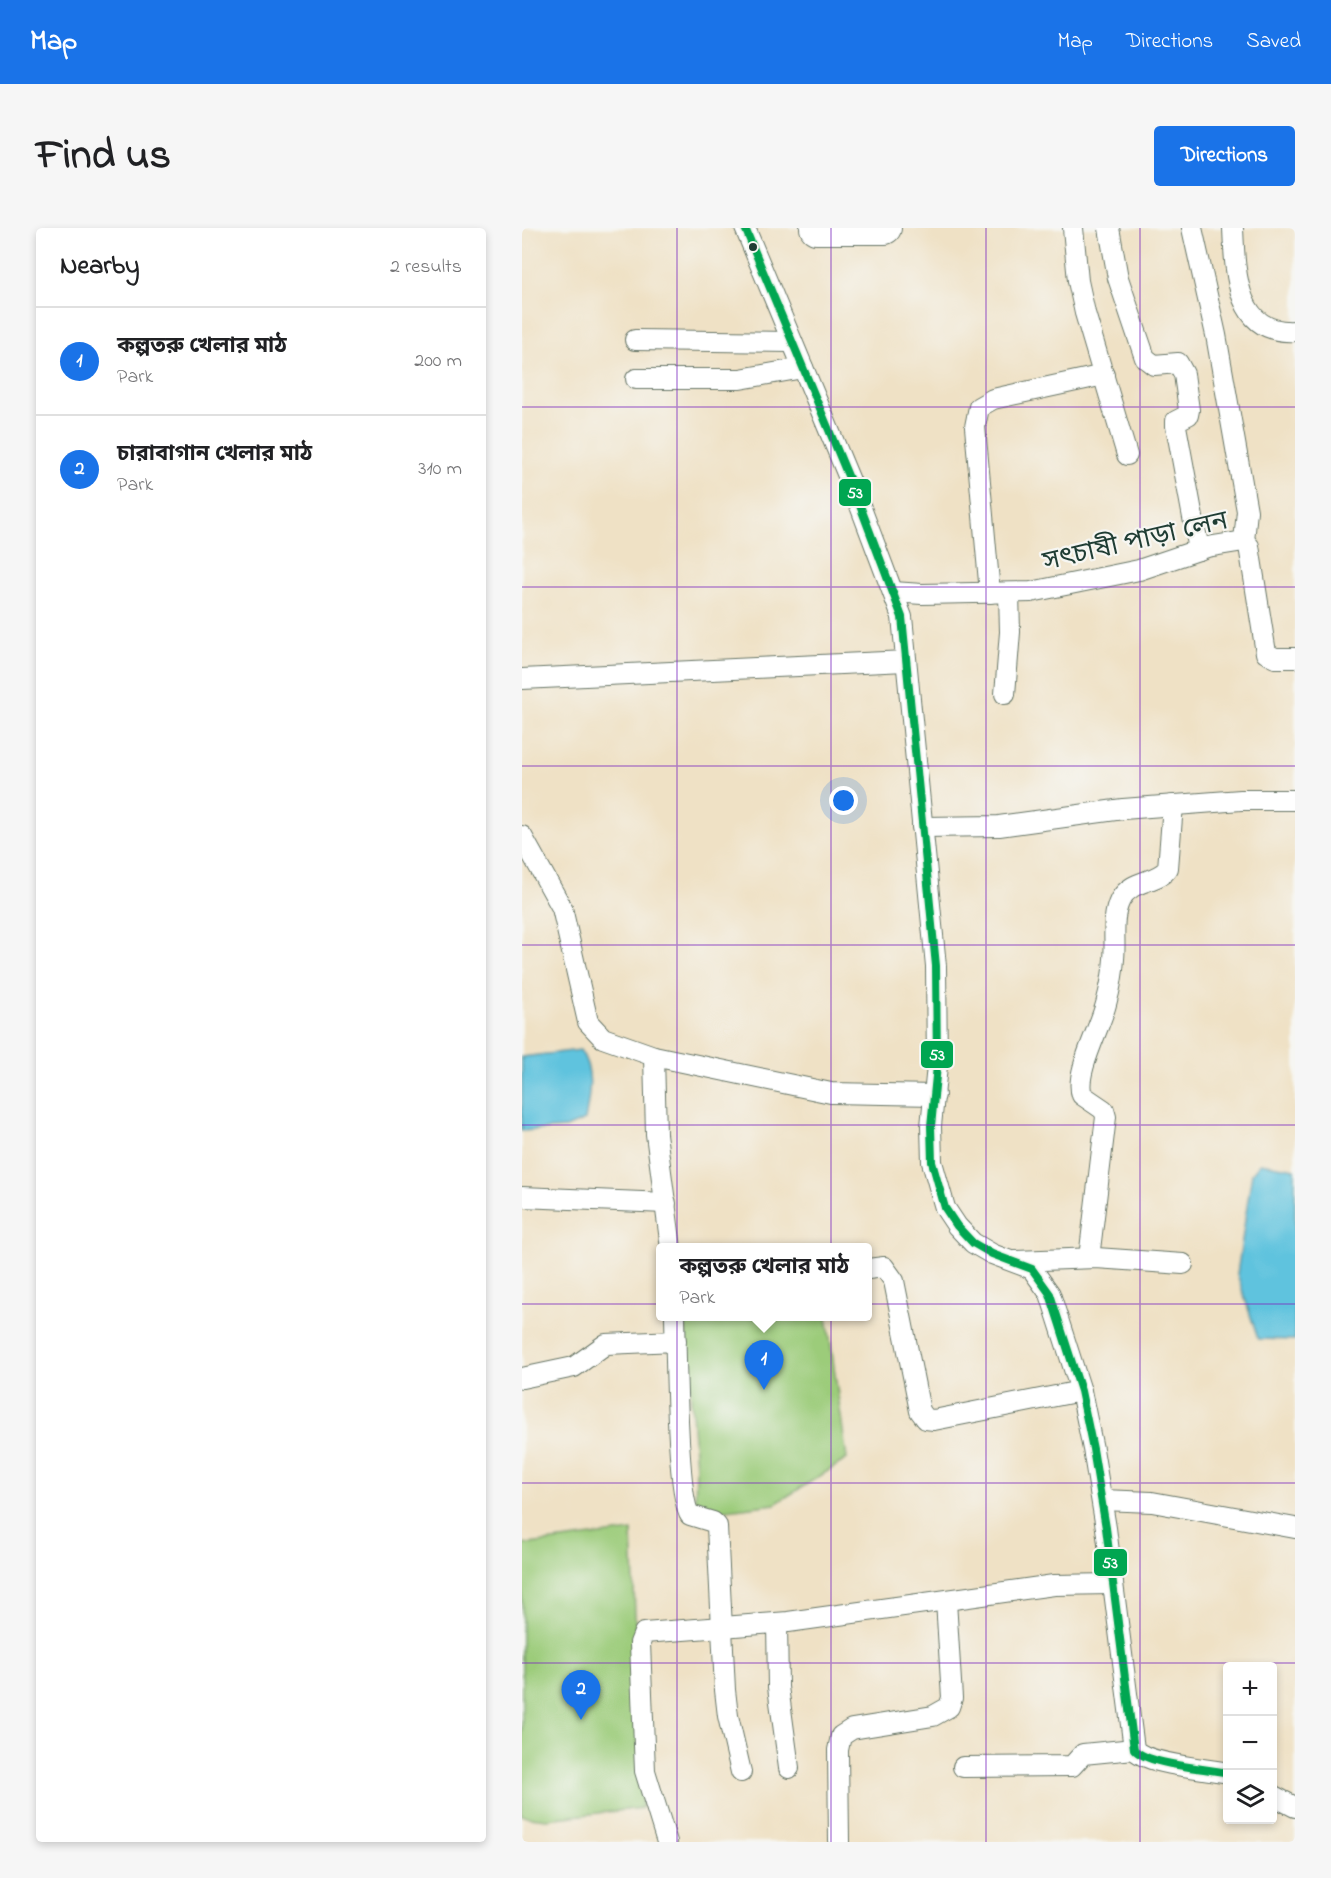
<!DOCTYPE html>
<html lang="en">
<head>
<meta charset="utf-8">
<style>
	:root { --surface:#fff; --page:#f6f6f6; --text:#202124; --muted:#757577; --line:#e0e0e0; --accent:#1a73e8 }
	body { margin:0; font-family:"Indie Flower","Noto Sans Bengali",sans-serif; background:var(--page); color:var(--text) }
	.controls { position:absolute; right:18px; bottom:18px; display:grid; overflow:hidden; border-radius:6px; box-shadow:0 3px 9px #0003 }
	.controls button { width:54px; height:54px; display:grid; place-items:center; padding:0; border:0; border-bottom:2px solid var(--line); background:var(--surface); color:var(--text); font:30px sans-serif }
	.you { position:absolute; left:322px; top:573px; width:21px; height:21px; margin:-15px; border:4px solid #fff; border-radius:50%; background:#1a73e8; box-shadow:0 0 0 9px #1a73e833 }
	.badge { display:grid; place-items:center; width:39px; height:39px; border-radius:50%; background:var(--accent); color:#fff; font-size:20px; font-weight:700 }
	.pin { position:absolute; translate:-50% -50px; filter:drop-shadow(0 2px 3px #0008) }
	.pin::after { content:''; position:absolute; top:32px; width:21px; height:18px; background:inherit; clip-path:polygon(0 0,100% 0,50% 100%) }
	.popup { position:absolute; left:134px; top:1015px; width:216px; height:78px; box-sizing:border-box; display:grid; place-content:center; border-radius:6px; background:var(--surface); filter:drop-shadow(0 2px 4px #0005); font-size:20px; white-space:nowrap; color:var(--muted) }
	.popup b { font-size:22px; color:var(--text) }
	.popup::after { content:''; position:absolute; left:50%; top:100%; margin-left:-12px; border:12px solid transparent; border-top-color:var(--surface) }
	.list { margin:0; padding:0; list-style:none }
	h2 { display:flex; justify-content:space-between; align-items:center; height:78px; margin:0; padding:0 24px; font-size:26px }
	h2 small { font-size:20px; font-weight:400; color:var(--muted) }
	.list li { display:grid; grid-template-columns:39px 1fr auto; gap:18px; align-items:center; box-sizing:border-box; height:108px; padding:0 24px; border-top:2px solid var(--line) }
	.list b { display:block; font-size:22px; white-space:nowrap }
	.list p { margin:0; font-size:20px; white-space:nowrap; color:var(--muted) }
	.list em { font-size:20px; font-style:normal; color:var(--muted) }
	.icon { flex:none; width:33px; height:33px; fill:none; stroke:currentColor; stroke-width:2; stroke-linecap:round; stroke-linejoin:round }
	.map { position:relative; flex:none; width:773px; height:1614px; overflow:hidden; border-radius:6px }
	header { display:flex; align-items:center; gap:36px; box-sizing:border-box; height:84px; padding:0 30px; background:var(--accent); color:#fff }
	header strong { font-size:28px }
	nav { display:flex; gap:33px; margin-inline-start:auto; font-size:21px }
	.intro { display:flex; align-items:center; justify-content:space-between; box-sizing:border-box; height:144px; padding:0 36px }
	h1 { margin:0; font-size:42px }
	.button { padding:15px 27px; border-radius:6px; background:var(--accent); color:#fff; font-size:21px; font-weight:700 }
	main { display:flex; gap:36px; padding:0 36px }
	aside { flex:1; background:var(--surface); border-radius:6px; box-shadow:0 3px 9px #0003 }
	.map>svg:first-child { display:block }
	.green { fill:#9ccc7a; stroke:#5e8457; stroke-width:1.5 }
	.water { fill:#5fc3de; stroke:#3f8089; stroke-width:1.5 }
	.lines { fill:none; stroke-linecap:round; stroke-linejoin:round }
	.minor-casing { stroke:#687667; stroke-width:22 }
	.primary-casing { stroke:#687667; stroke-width:34 }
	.minor { stroke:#fff; stroke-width:20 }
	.primary { stroke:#fff; stroke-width:32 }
	.bus-1-casing { stroke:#f6f6f2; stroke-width:12 }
	.bus-1 { stroke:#00a651; stroke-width:8 }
	.grid { fill:none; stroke:#7b2cbf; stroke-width:1.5; stroke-opacity:0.55 }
	.bus-dot { fill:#1f3d34; stroke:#f6f6f2; stroke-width:2 }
	.labels { text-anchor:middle; stroke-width:4.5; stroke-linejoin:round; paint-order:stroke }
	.street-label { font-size:27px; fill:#1f3d34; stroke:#f6f6f2 }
	.line-badge { stroke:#f6f6f2; stroke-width:2 }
	.badge-label { font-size:16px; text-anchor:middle; font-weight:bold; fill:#fff }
</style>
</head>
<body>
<header>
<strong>Map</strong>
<nav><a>Map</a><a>Directions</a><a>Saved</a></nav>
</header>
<div class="intro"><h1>Find us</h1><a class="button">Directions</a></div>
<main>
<aside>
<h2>Nearby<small>2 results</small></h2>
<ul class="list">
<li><span class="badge">1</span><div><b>কল্পতরু খেলার মাঠ</b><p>Park</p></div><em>200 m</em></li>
<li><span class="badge">2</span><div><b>চারাবাগান খেলার মাঠ</b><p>Park</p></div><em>310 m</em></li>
</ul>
</aside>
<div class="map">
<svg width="773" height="1614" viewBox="0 0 773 1614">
	<rect width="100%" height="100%" fill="#f6f6f2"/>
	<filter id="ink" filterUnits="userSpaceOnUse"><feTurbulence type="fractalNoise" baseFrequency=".0167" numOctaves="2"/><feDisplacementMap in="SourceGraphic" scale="12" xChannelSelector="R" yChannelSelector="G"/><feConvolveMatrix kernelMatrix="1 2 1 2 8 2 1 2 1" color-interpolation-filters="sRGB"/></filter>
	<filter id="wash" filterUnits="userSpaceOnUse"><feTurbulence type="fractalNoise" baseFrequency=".008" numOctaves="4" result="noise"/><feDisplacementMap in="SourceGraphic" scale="24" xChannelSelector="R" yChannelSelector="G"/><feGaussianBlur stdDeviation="1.35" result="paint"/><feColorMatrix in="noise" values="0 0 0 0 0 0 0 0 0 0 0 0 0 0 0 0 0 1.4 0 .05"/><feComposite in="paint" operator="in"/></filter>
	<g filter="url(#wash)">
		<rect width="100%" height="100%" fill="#efe1c5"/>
		<g class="green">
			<polygon points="163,1089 305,1089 325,1231 253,1276 173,1286 174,1239"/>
			<polygon points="110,1303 120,1580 25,1591 0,1588 0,1317"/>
		</g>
		<g class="water">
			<path d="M58 822C73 843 67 868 63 892L44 900 0 903V829Z"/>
			<polygon points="738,935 773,941 773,1112 736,1111 715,1046 730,945"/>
		</g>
	</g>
	<g filter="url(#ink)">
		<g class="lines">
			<g class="minor-casing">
				<g id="minor">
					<path d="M223 0 334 267 380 389 414 738 415 838 409 898 410 934 423 980 435 998 451 1015 470 1026 510 1041 528 1066 559 1163 571 1221 584 1300 612 1521C625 1537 684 1540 706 1545"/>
					<polyline points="551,0 556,53 563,85 605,227"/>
					<polyline points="587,0 596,50 623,130 632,137 656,135 662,146 667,182 666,187 654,193 654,198 677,322"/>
					<polyline points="670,0 694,107 725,283 722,313"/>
					<path d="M711 0C713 44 714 107 773 103"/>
					<polyline points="113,112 270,114"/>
					<polyline points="114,151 218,151 281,140"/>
					<polyline points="371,364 400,366 509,364 617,342 685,319 722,313 727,318 744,425 753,430 773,430"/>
					<polyline points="468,365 453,199 457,179 471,171 582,147"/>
					<polyline points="0,451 384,433"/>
					<polyline points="483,466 488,404 487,365"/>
					<polyline points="400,599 477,598 601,581 719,572 773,572"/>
					<polyline points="0,608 40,680 66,794 81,810 132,828 309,865 413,867"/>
					<polyline points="132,828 134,906 149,1020"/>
					<polyline points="0,969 144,975"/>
					<path d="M567 1030 584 889 582 882 560 867C552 846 578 800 584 776 588 762 591 746 592 731 594 712 589 690 598 672 610 650 635 656 646 640L651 577"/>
					<polyline points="493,1033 574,1030 661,1036"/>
					<polyline points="346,1041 362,1039 372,1053 398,1183 404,1191 412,1192 559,1163"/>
					<path d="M153 1088C154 1120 155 1270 168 1287L191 1294 195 1298 203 1462 206 1488 219 1544"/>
					<polyline points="0,1150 52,1139 84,1116 154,1113"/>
					<polyline points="580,1272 630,1274 773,1300"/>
					<polyline points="255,1395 256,1459 267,1540"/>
					<polyline points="441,1539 550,1538 561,1526 612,1521"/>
					<polyline points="750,1567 773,1579"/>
					<polyline points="145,1614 123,1543 118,1415 122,1405 266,1394 532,1357 589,1356"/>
					<polyline points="317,1614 316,1522 319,1508 330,1501 411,1488 427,1479 430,1470 424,1373"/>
				</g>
			</g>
			<g class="primary-casing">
				<polyline id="primary" points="294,0 363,0"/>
			</g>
			<use href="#minor" class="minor"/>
			<use href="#primary" class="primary"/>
			<g class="bus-1-casing">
				<path id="bus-1" d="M223 0 334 267 380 389 414 738 415 838 409 898 410 934 423 980 435 998 451 1015 470 1026 510 1041 528 1066 559 1163 571 1221 584 1300 612 1521C625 1537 684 1540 706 1545"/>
			</g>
			<use href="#bus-1" class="bus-1"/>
		</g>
	</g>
	<path class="grid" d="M155 0V1614M309 0V1614M464 0V1614M618 0V1614M0 179H773M0 359H773M0 538H773M0 717H773M0 897H773M0 1076H773M0 1255H773M0 1435H773"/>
	<circle class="bus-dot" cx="231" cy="19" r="5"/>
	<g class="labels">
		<g class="street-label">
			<text transform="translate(613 312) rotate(-13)" y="9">সৎচাষী পাড়া লেন</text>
		</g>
	</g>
	<g class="line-badge">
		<rect x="316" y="250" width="34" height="29" rx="6" fill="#00a651"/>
		<rect x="398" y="812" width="34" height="29" rx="6" fill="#00a651"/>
		<rect x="571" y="1320" width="35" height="29" rx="6" fill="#00a651"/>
	</g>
	<g class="badge-label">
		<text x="333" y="270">53</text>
		<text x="415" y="832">53</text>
		<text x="588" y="1340">53</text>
	</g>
</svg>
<div class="controls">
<button>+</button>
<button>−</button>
<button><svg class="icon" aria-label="layers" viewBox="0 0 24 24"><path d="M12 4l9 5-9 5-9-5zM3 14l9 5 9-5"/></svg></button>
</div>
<div class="you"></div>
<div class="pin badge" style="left:242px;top:1162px">1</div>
<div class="popup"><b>কল্পতরু খেলার মাঠ</b>Park</div>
<div class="pin badge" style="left:59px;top:1492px">2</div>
</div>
</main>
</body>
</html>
